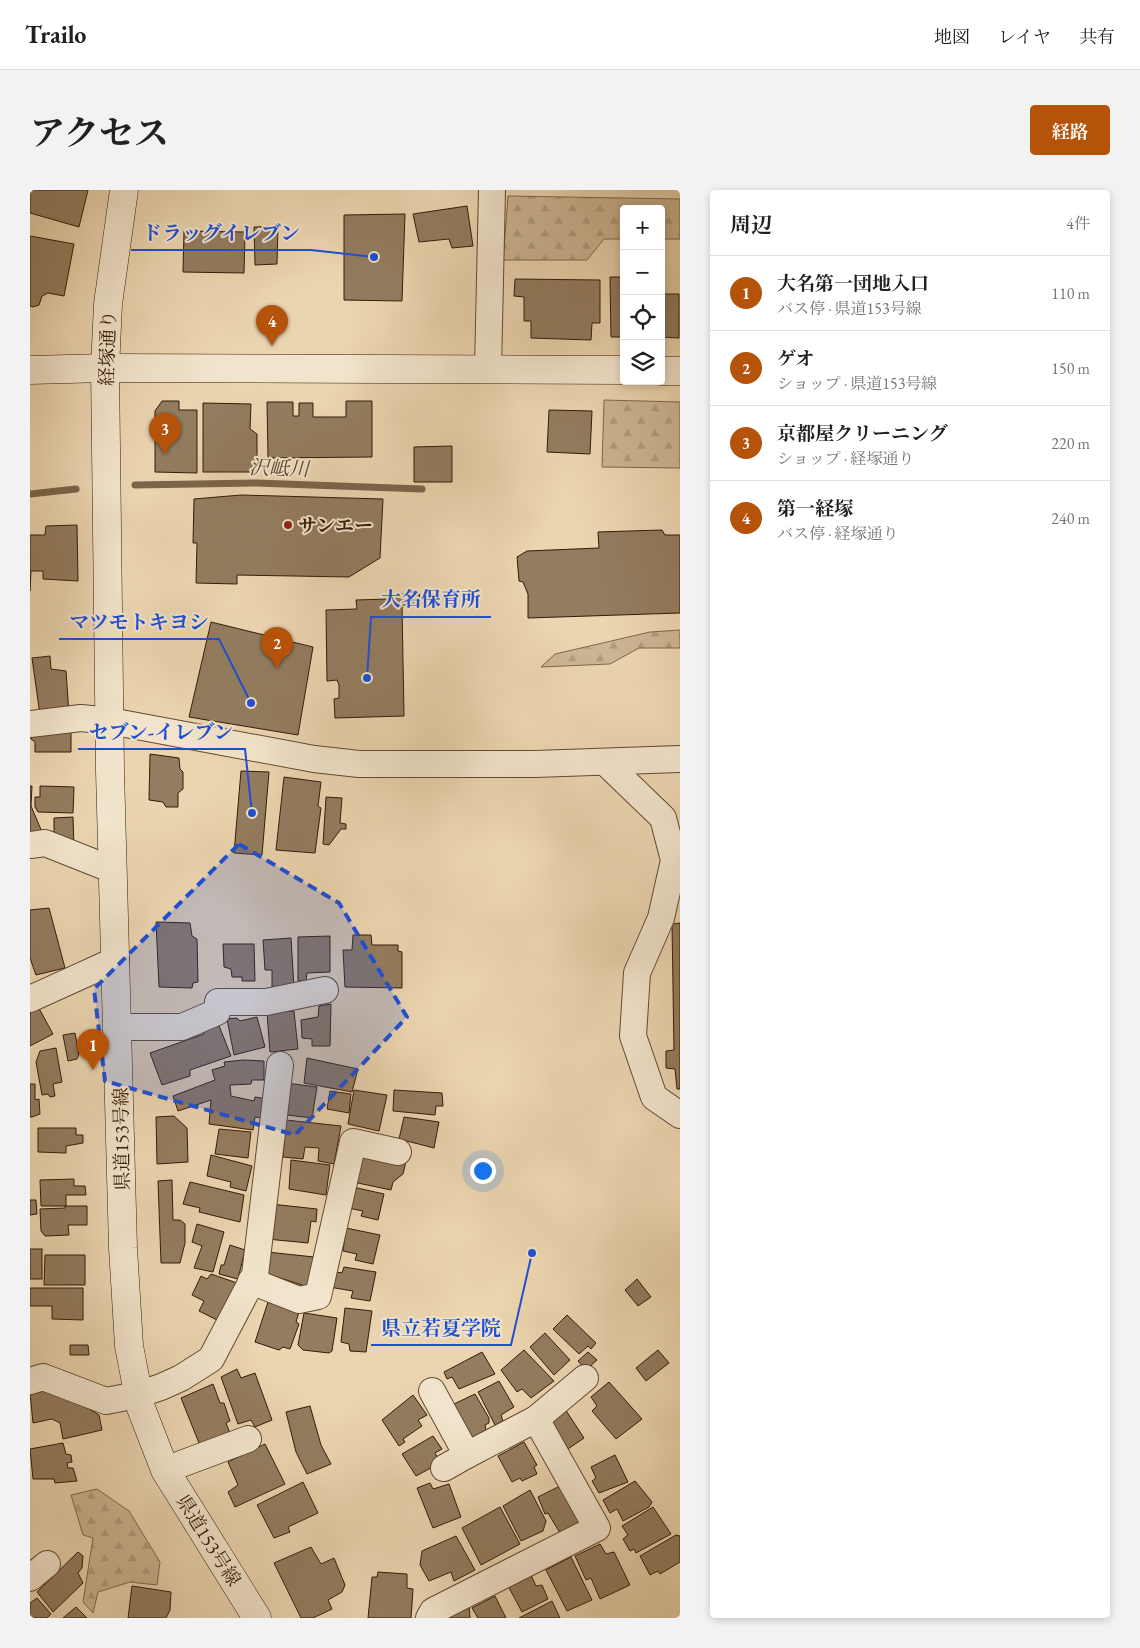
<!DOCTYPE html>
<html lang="ja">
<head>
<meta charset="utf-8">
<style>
	:root { --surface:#fff; --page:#f2f2f2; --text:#202124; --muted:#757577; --line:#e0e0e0; --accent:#b45309 }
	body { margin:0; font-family:"EB Garamond","Noto Serif JP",serif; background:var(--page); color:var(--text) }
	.controls { position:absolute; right:15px; top:15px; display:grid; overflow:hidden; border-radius:5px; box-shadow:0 2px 8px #0003 }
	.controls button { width:45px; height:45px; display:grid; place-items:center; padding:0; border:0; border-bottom:1px solid var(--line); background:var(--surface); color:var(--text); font:25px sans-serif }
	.you { position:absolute; left:452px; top:980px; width:18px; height:18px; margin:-12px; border:4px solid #fff; border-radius:50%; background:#1a73e8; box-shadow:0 0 0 8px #1a73e833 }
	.badge { display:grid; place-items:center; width:32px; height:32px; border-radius:50%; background:var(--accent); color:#fff; font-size:16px; font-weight:700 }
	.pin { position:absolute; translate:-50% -41px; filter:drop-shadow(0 1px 2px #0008) }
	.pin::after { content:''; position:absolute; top:26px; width:18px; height:15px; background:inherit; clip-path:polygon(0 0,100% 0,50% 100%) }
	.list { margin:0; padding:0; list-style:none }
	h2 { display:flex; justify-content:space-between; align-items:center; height:65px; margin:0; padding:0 20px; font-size:21px }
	h2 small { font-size:16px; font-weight:400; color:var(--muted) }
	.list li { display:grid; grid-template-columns:32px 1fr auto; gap:15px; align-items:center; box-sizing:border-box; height:75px; padding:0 20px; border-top:1px solid var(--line) }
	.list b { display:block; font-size:19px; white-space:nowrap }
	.list p { margin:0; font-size:16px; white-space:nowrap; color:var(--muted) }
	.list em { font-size:16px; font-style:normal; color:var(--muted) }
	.icon { flex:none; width:28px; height:28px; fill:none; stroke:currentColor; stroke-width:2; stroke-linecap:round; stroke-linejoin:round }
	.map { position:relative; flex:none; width:650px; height:1428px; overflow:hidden; border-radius:5px }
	header { display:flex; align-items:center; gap:30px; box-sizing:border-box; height:70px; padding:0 25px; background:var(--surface); border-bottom:1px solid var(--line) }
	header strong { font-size:24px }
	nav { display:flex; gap:28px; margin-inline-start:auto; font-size:18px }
	.intro { display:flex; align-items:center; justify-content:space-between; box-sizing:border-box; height:120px; padding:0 30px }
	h1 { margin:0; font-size:35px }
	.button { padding:12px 22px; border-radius:5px; background:var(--accent); color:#fff; font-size:18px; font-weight:700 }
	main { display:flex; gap:30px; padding:0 30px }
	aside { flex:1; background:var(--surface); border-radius:5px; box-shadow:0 2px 8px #0003 }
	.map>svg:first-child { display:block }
	.forest { fill:url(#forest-firs); stroke:#80684d }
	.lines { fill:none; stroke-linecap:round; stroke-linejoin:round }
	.stream { stroke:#7c654a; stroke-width:7 }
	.building { fill:#937c5f; stroke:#331b07 }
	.street-casing { stroke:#614a31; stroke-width:28 }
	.secondary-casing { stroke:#331b07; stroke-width:29 }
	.street { stroke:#f2e4cc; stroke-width:26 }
	.secondary { stroke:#f2e4cc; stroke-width:28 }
	.marked { fill:#1d4ed8; fill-opacity:0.2; stroke:#1d4ed8; stroke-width:4; stroke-dasharray:10 6; stroke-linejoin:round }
	.poi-dot { fill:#8f2418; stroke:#f2e4cc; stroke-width:2 }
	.labels { text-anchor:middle; stroke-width:4; stroke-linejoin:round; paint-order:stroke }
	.street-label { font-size:19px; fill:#331b07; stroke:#f2e4cc }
	.poi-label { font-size:19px; font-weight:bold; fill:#331b07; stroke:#f2e4cc; text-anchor:start }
	.water-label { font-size:20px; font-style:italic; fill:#5d462e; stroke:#f2e4cc }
	.leader { fill:none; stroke:#1d4ed8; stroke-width:2 }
	.callout-dot { fill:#1d4ed8; stroke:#f2e4cc; stroke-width:2 }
	.callout-label { font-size:20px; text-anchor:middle; font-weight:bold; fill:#1d4ed8; stroke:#f2e4cc; stroke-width:4; stroke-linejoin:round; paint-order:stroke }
</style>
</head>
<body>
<header>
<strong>Trailo</strong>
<nav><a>地図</a><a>レイヤ</a><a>共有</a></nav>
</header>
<div class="intro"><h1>アクセス</h1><a class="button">経路</a></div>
<main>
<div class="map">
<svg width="650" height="1428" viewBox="0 0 650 1428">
	<defs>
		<pattern id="forest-firs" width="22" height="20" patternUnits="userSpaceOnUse" patternTransform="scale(1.25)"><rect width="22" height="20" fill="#ccb593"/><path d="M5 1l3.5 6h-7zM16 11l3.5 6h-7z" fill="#b09b7d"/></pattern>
	</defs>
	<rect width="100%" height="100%" fill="#ebd5b0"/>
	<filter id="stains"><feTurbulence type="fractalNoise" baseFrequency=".004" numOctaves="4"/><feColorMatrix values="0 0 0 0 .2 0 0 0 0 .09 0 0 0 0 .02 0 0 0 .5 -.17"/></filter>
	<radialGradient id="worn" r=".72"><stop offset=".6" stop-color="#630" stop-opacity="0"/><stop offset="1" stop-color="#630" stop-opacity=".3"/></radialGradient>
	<g class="forest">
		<polygon points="478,6 650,9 650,49 631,49 631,19 594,19 594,49 574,49 557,70 473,70"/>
		<polygon points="574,210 650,212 650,278 572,277"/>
		<polygon points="650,440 650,458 609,458 580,474 511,477 525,464 620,442"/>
		<polygon points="67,1299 99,1321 130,1372 127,1395 100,1392 68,1402 63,1423 53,1412 63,1348 53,1345 41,1305"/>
	</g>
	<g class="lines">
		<g class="stream">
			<polyline points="105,295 226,293 392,299"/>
			<polyline points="0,304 46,299"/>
		</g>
	</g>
	<g class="building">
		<polygon points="0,0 58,0 49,37 0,23"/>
		<polygon points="437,16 443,56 422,58 419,49 389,52 383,24"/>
		<polygon points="375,24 372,111 314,110 314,25"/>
		<polygon points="248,36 247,74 225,75 224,37"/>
		<polygon points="154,41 215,42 214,83 153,82"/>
		<polygon points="0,46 44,54 34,106 18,103 12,106 9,115 3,117 0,116"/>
		<polygon points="580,87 594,87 594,147 581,147"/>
		<polygon points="485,89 570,90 570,133 562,133 561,150 501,148 501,131 494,131 494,107 484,106"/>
		<polygon points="631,104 649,104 649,148 631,147"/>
		<polygon points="132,211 149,211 149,220 167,220 167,283 125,282 125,221"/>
		<polygon points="316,211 342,211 342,267 238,268 237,212 263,212 263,226 269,226 269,213 283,213 283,227 316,227"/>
		<polygon points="173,213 221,214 220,239 227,244 227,282 173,282"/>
		<polygon points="519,220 562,221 560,264 517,262"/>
		<polygon points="422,256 422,292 384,292 384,257"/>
		<polygon points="211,305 353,309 350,368 319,387 207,385 207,394 166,393 167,353 163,353 164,309"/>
		<polygon points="47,335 48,391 13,389 13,381 1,381 0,401 0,345 15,345 16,336"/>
		<polygon points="632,340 635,345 650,345 650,423 498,428 498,404 493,392 489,391 487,367 497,361 569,358 568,342"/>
		<polygon points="389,403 391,414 372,415 374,526 305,528 304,509 309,508 309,495 307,490 297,491 296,420 327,419 326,410 358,409 358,405"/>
		<polygon points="181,432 283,457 268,545 159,527"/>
		<polygon points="20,466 21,479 36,481 39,524 10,525 2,468"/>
		<polygon points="1,542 41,542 41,562 5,562 5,552 1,549"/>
		<polygon points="120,564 149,568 150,579 153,582 153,599 148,603 148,617 136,617 133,612 119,610"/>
		<polygon points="211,581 239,582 232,665 204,663"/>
		<polygon points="254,587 291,592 288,616 291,618 285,663 246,660"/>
		<polygon points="0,596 2,596 1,616 12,642 0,647"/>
		<polygon points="10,596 44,597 43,623 8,622 5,617 5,607 10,607"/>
		<polygon points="296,607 312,608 310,633 316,634 316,639 311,639 299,655 293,654"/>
		<polygon points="43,627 44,658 24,652 24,628"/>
		<polygon points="19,718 35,778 6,785 0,768 0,720"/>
		<polygon points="126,732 160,733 162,746 167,749 168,792 163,793 162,798 129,797"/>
		<polygon points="650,733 650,899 647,899 645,879 636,878 636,861 644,860 642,734"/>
		<polygon points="323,745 341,745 342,755 368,755 368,761 372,762 372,798 315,797 313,760 322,760"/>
		<polygon points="300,746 300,782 277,783 276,791 268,791 268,747"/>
		<polygon points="261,748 264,798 242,799 242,780 235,780 233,750"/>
		<polygon points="193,754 224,754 225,791 212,791 212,787 202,787 201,779 194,777"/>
		<polygon points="6,813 23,844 0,856 0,816"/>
		<polygon points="301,814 300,856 282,856 282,849 272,848 271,830 288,827 289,816"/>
		<polygon points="264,821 268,859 240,862 237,823"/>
		<polygon points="227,827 235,857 204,865 197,829 207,828 210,831"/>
		<polygon points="188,833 201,866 160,880 160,886 132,895 120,863 174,844 172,839"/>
		<polygon points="45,843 49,864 47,869 38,871 33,845"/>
		<polygon points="26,858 32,892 23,894 25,906 20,907 18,904 12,905 6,872 10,861"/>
		<polygon points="277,868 328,879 322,902 274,893"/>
		<polygon points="213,870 234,871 234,890 222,890 221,894 200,895 201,906 224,911 225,907 238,909 236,929 225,927 223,940 179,934 181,910 148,921 143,906 185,890 182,880 195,876 194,872"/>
		<polygon points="256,893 287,897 282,928 257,925 258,921 253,920"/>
		<polygon points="0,894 5,894 5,910 9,909 10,924 2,927 0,927"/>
		<polygon points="324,900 357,905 349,941 318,934"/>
		<polygon points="364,900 412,903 413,916 406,916 405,925 363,921"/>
		<polygon points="300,901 321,904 319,923 297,919"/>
		<polygon points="144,926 157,938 158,972 127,974 126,927"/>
		<polygon points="374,927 409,932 404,958 369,949"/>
		<polygon points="256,930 311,936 304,974 288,971 289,958 275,957 273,969 253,967"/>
		<polygon points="8,938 46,938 46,945 53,945 53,953 36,956 36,963 8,962"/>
		<polygon points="189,939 221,942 218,968 185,964"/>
		<polygon points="181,965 222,976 216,1001 200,997 201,992 177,986"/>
		<polygon points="329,967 376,971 373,984 363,992 361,1000 323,992"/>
		<polygon points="261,970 300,975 296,1005 259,999"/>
		<polygon points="44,989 44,996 55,996 56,1005 36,1005 36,1016 11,1016 10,990"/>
		<polygon points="142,990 143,1030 150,1030 155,1034 155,1053 150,1073 131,1073 128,991"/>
		<polygon points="160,992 214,1005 210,1032 169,1022 170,1018 153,1014"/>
		<polygon points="323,997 354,1004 348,1030 331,1026 333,1021 318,1018"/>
		<polygon points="0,1010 6,1010 7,1024 0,1025"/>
		<polygon points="241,1014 287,1019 286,1032 281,1031 278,1053 237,1049"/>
		<polygon points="35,1016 57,1016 57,1035 38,1035 39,1045 15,1046 11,1041 10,1019 35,1018"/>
		<polygon points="167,1034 194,1042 183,1082 164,1078 172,1056 162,1052"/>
		<polygon points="316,1038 350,1045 343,1074 325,1070 327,1064 313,1061"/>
		<polygon points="200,1055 215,1060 208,1089 189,1084 191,1075 194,1075"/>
		<rect x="0" y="1059" width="12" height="30"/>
		<polygon points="237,1062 284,1067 278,1097 241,1085 236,1081"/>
		<polygon points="15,1065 55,1065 55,1095 14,1095"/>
		<polygon points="314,1077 346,1082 340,1111 321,1108 323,1101 299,1097 301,1081 312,1083"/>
		<polygon points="181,1084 210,1094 189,1131 169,1121 174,1111 162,1105 171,1086 177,1089"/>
		<polygon points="607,1089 621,1107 608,1116 595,1100"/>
		<polygon points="0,1098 53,1098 53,1130 22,1129 22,1116 0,1116"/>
		<polygon points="238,1112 269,1122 266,1132 269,1134 260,1159 253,1157 249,1160 225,1152"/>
		<polygon points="315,1118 342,1121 336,1162 320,1161 319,1154 311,1152"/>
		<polygon points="274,1123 307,1128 302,1161 299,1163 273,1160 268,1155"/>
		<polygon points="537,1125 566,1153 561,1159 558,1156 549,1164 523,1139"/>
		<polygon points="515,1143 540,1170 524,1185 500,1157"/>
		<polygon points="40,1155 58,1155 59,1165 40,1165"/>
		<polygon points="494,1160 524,1191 501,1208 492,1199 487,1202 471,1180"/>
		<polygon points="628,1160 639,1173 616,1191 606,1178"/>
		<polygon points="452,1162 465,1184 429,1199 422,1187 417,1189 414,1182"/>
		<polygon points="558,1162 567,1170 556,1180 548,1171"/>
		<polygon points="207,1179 211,1188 225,1183 242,1230 225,1237 221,1230 208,1234 191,1187"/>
		<polygon points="469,1191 484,1217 471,1225 473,1231 465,1235 448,1202"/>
		<polygon points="579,1192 612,1229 586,1249 562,1221 567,1216 561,1207"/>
		<polygon points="183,1194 190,1213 194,1213 200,1231 196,1233 201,1246 171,1258 151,1208"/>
		<polygon points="25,1198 69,1225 72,1240 33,1249 30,1233 22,1229 3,1233 0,1203"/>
		<polygon points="445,1204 459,1228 459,1233 455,1235 456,1240 441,1251 424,1214"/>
		<polygon points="383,1205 397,1225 388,1230 392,1236 373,1249 375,1252 369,1256 352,1230"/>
		<polygon points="280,1216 291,1255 301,1274 277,1284 266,1262 256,1222"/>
		<polygon points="535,1219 554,1248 535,1261 519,1236 522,1228"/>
		<polygon points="403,1246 412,1259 405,1263 410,1273 386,1286 372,1264"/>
		<polygon points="494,1252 507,1275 504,1277 507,1284 492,1291 490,1288 482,1292 468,1266"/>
		<polygon points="33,1253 36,1264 41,1265 42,1272 37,1273 38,1278 43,1278 47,1291 25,1293 24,1289 3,1289 0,1259"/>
		<polygon points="235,1254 255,1294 205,1317 198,1302 208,1295 198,1272"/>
		<polygon points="585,1265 598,1292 569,1303 562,1291 566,1288 561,1277"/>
		<polygon points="605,1291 622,1312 619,1317 593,1331 587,1319 580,1323 573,1310"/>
		<polygon points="273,1292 288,1323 258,1337 260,1342 244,1348 227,1315"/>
		<polygon points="400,1293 403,1299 419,1294 431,1327 403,1338 387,1298"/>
		<polygon points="534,1294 555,1332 530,1343 518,1323 515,1324 508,1307"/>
		<polygon points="500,1300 516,1331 513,1341 491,1351 473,1316"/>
		<polygon points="470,1317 490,1354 451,1375 432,1338"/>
		<polygon points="623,1317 641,1344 606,1363 604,1359 600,1361 593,1349 598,1345 592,1336"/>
		<polygon points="646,1345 650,1346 650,1372 630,1384 628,1381 620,1385 610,1366"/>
		<polygon points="426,1346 445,1380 424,1391 421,1382 399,1391 390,1375 392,1361"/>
		<polygon points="570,1354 576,1364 584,1362 600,1395 570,1409 561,1388 556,1390 545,1366"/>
		<polygon points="281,1357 291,1374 304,1368 315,1395 312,1402 298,1410 302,1419 283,1428 271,1428 244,1373"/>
		<polygon points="48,1362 53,1366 52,1378 48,1383 53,1393 23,1422 7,1402"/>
		<polygon points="541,1367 562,1410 537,1421 516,1380"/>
		<polygon points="348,1382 377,1384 377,1398 383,1399 381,1428 338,1428 342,1387 347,1387"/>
		<polygon points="500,1383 506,1396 512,1395 518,1409 492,1422 477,1394"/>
		<polygon points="102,1396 141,1402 140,1420 136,1428 98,1428"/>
		<polygon points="465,1406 476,1428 448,1428 442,1418"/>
		<polygon points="7,1408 21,1424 17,1428 0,1428 0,1413"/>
		<polygon points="522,1411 530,1428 489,1428"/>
		<polygon points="439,1413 440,1428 416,1428"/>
		<polygon points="46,1417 57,1428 33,1428"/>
	</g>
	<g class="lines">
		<g class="street-casing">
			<g id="street">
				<polyline points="458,179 462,0"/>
				<polyline points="0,534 51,528 80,531 284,569 329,574 505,574 650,569"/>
				<polyline points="575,572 633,628 644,670 631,728 607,783 603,846 624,907 650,925"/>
				<polyline points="0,655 15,653 83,680"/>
				<polyline points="0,809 86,770"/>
				<polyline points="88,837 152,837 187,822 188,812 236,812 295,800"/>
				<polyline points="221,1091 269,1110 288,1106 323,952 368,962"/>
				<polyline points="0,1191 13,1187 76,1211 107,1205 131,1197 151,1188 181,1169 225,1085 250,875"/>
				<polyline points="506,1229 555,1188"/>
				<polyline points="414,1278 437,1265"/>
				<polyline points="135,1280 218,1249"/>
				<polyline points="0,1388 17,1374"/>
				<polyline points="399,1428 403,1421 567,1338 506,1229 437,1265 402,1201"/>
			</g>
		</g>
		<g class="secondary-casing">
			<g id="secondary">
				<polyline points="94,0 78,114 75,178 80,581 93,1058 99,1156 111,1218 135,1280 227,1428"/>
				<polyline points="0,180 75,178 594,180"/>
				<polyline points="631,181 650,181"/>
			</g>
		</g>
		<use href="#street" class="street"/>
		<use href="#secondary" class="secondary"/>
	</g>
	<path class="marked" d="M209 654 309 713 377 827 265 945 75 891 64 799Z"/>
	<circle class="poi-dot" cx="258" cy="335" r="5"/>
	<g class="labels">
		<g class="street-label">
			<text transform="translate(77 158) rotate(-88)" y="7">経塚通り</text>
			<text transform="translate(91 949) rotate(-91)" y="7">県道153号線</text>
			<text transform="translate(179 1350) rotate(58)" y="7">県道153号線</text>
		</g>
		<g class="poi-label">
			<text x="268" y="342">サンエー</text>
		</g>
		<g class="water-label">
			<text transform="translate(249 278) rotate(2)" y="7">沢岻川</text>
		</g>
	</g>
	<path class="leader" d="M344 67L281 60H101M337 488L341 427H461M221 513L189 449H29M222 623L215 559H48M502 1063L481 1155H341"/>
	<g class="callout-dot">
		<circle cx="344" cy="67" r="5"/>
		<circle cx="337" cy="488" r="5"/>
		<circle cx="221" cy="513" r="5"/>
		<circle cx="222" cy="623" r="5"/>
		<circle cx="502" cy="1063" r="5"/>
	</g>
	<g class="callout-label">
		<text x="191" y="50">ドラッグイレブン</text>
		<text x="401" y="416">大名保育所</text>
		<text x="109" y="439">マツモトキヨシ</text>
		<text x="131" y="549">セブン-イレブン</text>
		<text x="411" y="1145">県立若夏学院</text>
	</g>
	<rect width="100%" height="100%" filter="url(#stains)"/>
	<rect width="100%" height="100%" fill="url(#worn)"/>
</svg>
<div class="controls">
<button>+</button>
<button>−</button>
<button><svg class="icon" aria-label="locate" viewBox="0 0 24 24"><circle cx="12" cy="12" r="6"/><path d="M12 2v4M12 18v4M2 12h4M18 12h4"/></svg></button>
<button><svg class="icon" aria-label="layers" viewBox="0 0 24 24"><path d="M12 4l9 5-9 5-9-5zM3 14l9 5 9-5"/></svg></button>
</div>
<div class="you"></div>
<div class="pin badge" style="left:63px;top:880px">1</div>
<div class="pin badge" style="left:247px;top:478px">2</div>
<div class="pin badge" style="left:135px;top:264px">3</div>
<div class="pin badge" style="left:242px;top:156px">4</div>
</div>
<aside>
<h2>周辺<small>4件</small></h2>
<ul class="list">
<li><span class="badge">1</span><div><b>大名第一団地入口</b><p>バス停 · 県道153号線</p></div><em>110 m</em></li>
<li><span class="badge">2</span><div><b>ゲオ</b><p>ショップ · 県道153号線</p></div><em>150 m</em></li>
<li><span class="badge">3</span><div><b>京都屋クリーニング</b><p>ショップ · 経塚通り</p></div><em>220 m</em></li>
<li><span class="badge">4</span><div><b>第一経塚</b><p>バス停 · 経塚通り</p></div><em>240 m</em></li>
</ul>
</aside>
</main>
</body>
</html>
